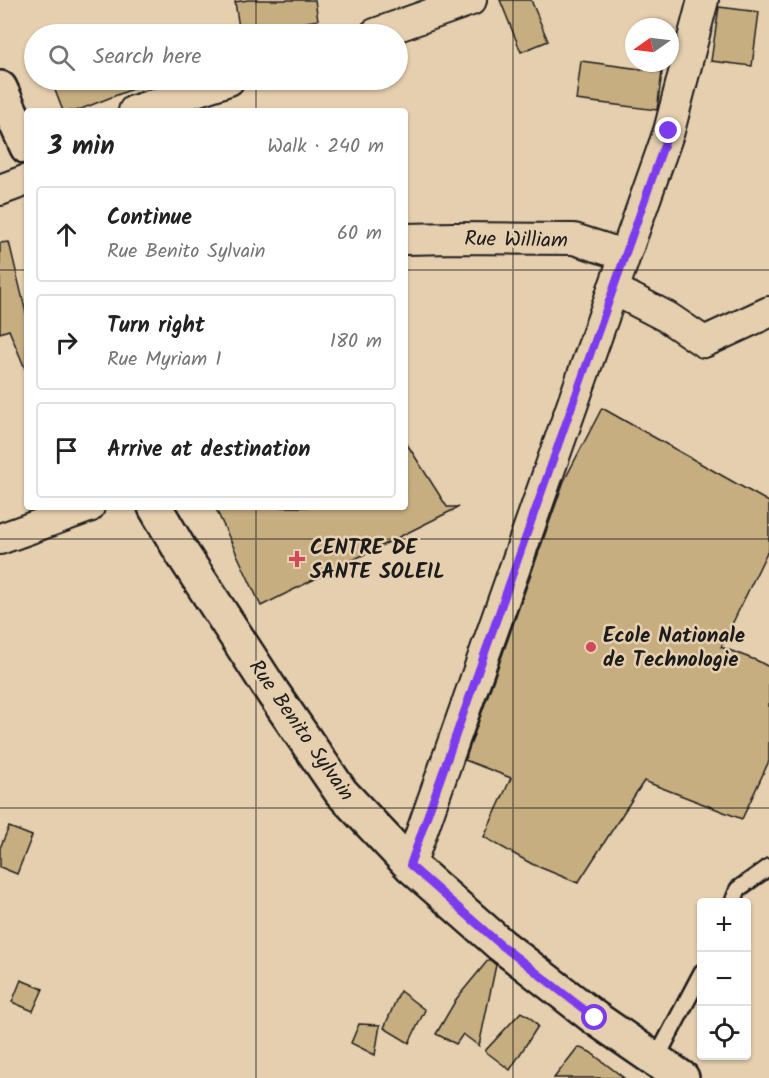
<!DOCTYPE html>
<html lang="en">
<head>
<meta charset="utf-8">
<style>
	:root { --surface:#fff; --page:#f6f6f6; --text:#222; --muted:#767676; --line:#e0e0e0 }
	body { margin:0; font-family:Kalam,sans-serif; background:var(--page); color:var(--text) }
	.controls { position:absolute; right:18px; bottom:18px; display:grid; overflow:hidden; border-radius:6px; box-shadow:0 2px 4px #0004 }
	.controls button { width:54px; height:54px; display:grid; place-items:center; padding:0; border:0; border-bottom:2px solid var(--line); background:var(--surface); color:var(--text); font:30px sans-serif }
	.compass { position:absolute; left:625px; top:18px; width:54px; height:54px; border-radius:50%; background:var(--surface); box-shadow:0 2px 4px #0004; rotate:256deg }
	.stop { position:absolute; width:18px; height:18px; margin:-14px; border:4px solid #7c3aed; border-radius:50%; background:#fff }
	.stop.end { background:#7c3aed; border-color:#fff; box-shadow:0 2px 6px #0008 }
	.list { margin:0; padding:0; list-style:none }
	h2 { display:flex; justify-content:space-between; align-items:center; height:78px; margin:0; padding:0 24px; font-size:26px }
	h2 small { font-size:20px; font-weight:400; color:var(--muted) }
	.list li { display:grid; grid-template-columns:39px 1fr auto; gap:18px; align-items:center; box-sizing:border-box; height:96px; margin:0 12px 12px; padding:0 12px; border:2px solid var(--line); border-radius:6px }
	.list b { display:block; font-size:22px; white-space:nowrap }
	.list p { margin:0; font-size:20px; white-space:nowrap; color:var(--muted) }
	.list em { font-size:20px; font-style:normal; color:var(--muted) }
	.icon { flex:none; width:33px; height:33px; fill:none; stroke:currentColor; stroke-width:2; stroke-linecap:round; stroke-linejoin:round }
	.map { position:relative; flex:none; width:769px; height:1078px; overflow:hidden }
	.search { position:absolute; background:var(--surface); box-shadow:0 2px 4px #0004; left:24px; top:24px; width:384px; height:66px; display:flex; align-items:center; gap:15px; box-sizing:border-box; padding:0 21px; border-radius:33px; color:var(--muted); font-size:22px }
	.panel { position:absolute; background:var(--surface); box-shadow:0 2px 4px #0004; left:24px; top:108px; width:384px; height:402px; border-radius:6px }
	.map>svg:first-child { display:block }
	.building { fill:#c7ae80; stroke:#1c1c1c; stroke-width:1.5 }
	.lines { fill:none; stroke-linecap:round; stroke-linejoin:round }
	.service-casing { stroke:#1c1c1c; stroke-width:20 }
	.minor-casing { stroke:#1c1c1c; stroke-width:34 }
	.secondary-casing { stroke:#1c1c1c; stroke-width:38 }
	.service { stroke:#e6cfaf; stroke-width:15 }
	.minor { stroke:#e6cfaf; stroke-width:30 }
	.secondary { stroke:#e6cfaf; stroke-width:33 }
	.route { stroke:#7c3aed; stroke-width:8 }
	.grid { fill:none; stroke:#1c1c1c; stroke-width:1.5; stroke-opacity:0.55 }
	.poi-dot { fill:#d1495b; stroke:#e6cfaf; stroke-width:2 }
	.labels { text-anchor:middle; stroke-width:5; stroke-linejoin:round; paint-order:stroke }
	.street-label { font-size:21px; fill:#1c1c1c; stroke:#e6cfaf }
	.poi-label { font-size:21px; font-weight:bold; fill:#1c1c1c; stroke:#e6cfaf; text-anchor:start }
</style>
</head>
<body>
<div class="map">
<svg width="769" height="1078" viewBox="0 0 769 1078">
	<rect width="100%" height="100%" fill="#e6cfaf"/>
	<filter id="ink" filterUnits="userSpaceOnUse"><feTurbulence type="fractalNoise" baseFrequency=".0167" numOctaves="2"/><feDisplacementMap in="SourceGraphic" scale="12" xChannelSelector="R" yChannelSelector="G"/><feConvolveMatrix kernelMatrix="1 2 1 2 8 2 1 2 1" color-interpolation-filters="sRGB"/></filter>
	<g filter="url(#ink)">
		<g class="building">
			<polygon points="248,0 315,0 318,20 267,29 268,34 240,34 235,2"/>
			<polygon points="500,0 531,0 548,41 521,52"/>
			<polygon points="719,7 759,12 752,66 711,61"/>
			<polygon points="581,61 662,72 657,110 576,100"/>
			<polygon points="51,80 153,80 153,81 76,111 63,111"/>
			<polygon points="9,242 27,317 26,371 9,330 0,333 0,243"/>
			<polygon points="602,408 769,502 769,548 721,647 758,661 769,667 769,761 742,819 644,781 578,883 532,864 484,837 511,778 465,760 564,481"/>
			<polygon points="405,441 447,507 459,507 261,606 215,507 405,507"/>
			<polygon points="9,827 32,836 17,874 0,867 0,848"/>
			<polygon points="489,959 496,965 479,1046 463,1034 456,1044 436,1034 457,998"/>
			<polygon points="21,980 43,989 33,1011 12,1002"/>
			<polygon points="400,991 425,1010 409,1043 384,1028"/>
			<polygon points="521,1012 530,1017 538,1026 510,1070 485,1051"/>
			<polygon points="359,1024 380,1025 375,1055 351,1043"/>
			<polygon points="578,1047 590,1052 624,1078 554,1078"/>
		</g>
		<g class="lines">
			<g class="service-casing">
				<g id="service">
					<polyline points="733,902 738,889 769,867"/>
					<polyline points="655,1061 702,972"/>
				</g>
			</g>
			<g class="minor-casing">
				<g id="minor">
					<polyline points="375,34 471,0"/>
					<polyline points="134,111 229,80"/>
					<polyline points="0,190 27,180"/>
					<polyline points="405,239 453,238 574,239 624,255"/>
					<polyline points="613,289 667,317 704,342 769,312"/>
					<polyline points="0,539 89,507"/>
					<polyline points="410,865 669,131 703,0"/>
				</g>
			</g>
			<g class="secondary-casing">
				<g id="secondary">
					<polyline points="0,88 27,147"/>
					<polyline points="155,507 182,553 273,693 341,792 410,865 501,945 595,1018 682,1078"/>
				</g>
			</g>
			<use href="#service" class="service"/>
			<use href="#minor" class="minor"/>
			<use href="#secondary" class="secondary"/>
		</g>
	</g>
	<g class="lines" filter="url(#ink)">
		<polyline class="route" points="595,1018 501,945 410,865 669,131"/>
	</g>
	<path class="grid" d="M256 0V34M513 0V1078M256 80V111M0 270H27M405 270H769M256 507V1078M0 539H769M0 808H769"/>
	<g class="poi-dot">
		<path d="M294 550h6v6h6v6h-6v6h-6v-6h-6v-6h6z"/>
		<circle cx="591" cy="647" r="6"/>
	</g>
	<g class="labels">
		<g class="street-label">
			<text transform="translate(516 239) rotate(1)" y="7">Rue William</text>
			<text transform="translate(302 730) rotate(55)" y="7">Rue Benito Sylvain</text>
		</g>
		<g class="poi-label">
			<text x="310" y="554">CENTRE DE<tspan x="310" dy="24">SANTE SOLEIL</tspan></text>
			<text x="603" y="642">Ecole Nationale<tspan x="603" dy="24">de Technologie</tspan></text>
		</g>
	</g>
</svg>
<div class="controls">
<button>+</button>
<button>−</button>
<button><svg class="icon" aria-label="locate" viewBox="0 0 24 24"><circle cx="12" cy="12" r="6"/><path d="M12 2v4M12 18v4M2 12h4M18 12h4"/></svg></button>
</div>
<svg class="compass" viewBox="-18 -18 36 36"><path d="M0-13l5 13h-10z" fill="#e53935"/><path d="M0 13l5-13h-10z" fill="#767676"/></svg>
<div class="stop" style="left:595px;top:1018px"></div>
<div class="stop end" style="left:669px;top:131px"></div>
<div class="search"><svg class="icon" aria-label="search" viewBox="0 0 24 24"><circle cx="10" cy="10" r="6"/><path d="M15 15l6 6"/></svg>Search here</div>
<section class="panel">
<h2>3 min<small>Walk · 240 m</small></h2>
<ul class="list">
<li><svg class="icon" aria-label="ahead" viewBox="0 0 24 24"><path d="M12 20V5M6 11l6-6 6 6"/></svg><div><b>Continue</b><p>Rue Benito Sylvain</p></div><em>60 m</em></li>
<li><svg class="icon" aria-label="right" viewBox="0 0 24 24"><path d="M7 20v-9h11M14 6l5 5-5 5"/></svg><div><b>Turn right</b><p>Rue Myriam 1</p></div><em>180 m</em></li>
<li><svg class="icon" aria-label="arrive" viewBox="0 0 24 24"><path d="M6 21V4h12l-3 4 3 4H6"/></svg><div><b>Arrive at destination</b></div></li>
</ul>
</section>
</div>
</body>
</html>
